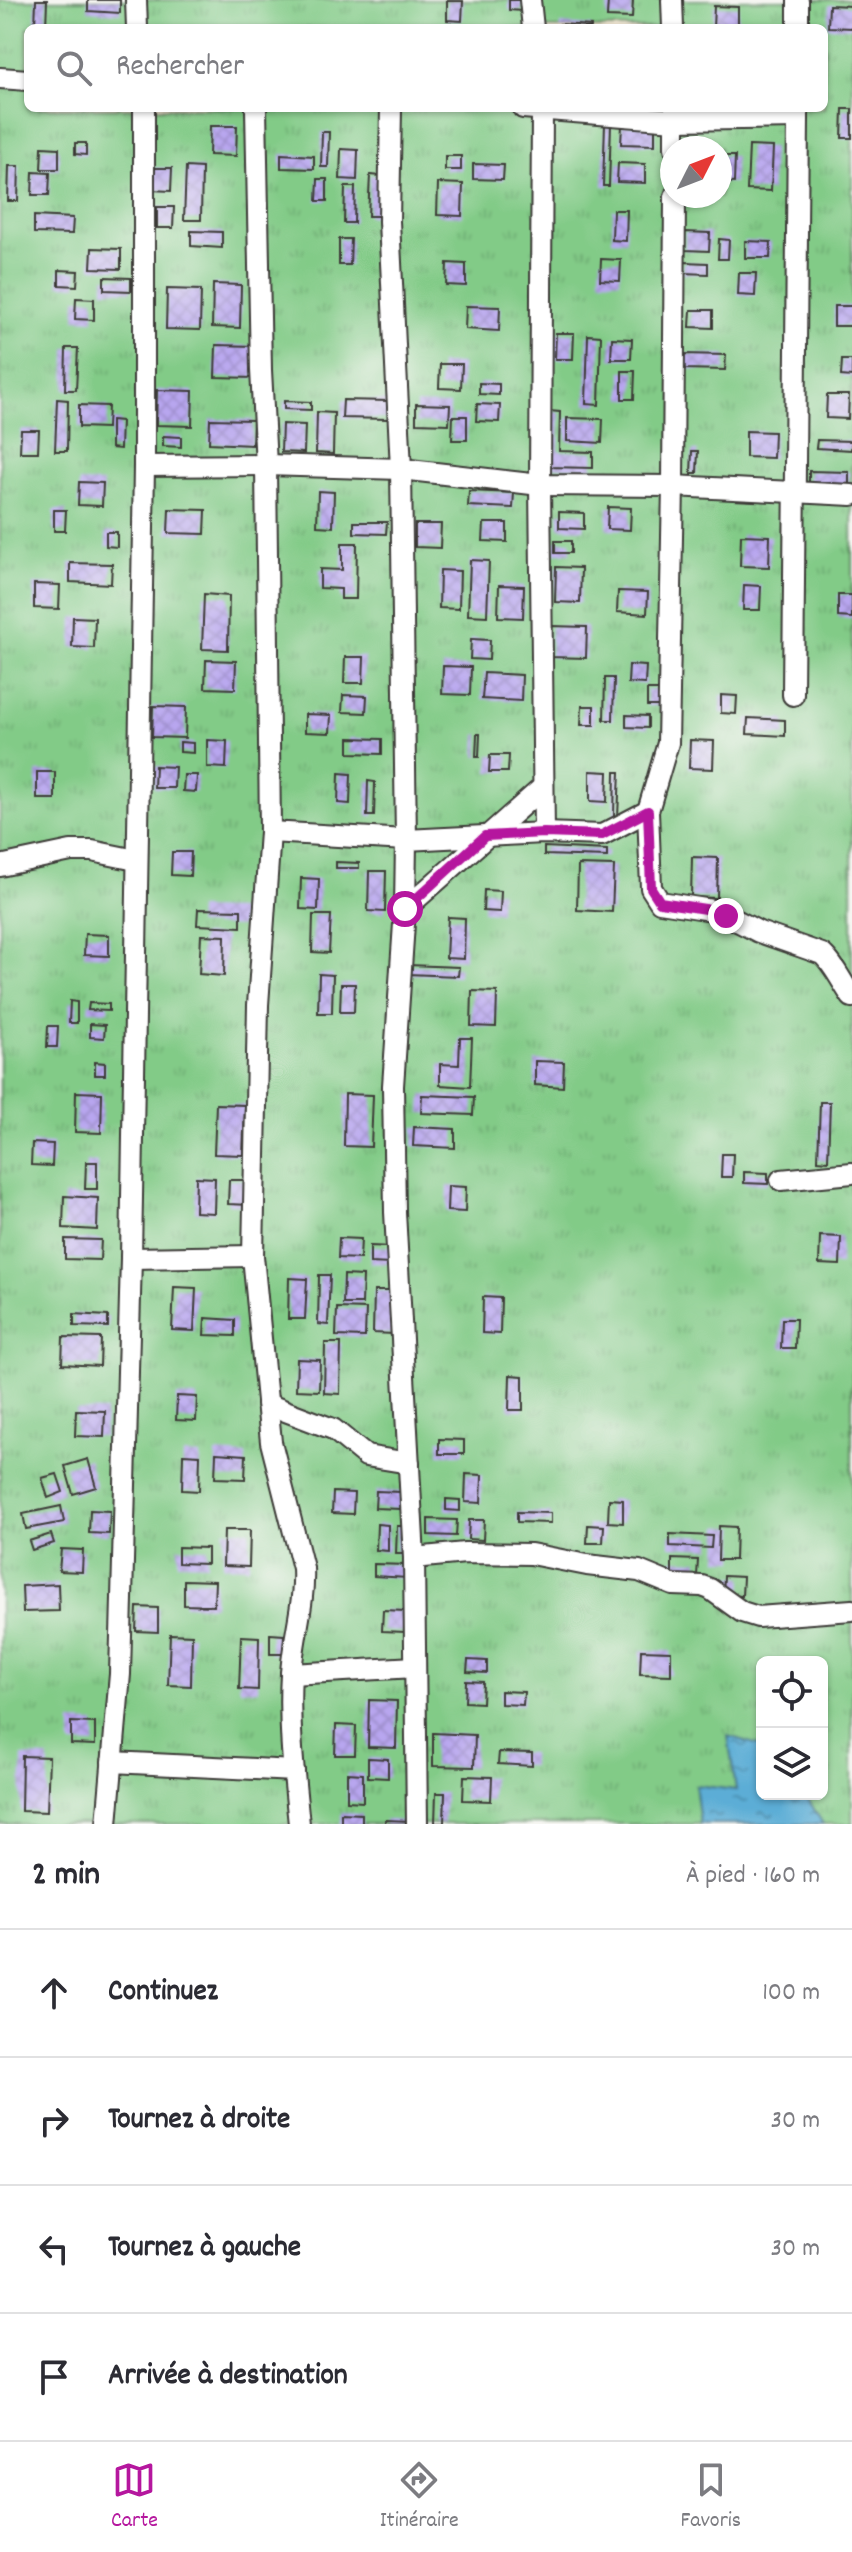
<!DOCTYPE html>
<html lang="fr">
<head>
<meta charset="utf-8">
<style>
	:root { --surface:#fff; --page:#f2f2f3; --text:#2b2b33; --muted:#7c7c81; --line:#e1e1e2; --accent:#b5179e }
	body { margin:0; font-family:Dekko,sans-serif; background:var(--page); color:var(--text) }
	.controls { position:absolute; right:24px; bottom:24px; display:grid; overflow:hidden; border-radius:12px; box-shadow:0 2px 6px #0004 }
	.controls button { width:72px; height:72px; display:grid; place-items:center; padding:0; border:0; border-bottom:2px solid var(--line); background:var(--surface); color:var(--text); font:40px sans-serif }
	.compass { position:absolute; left:660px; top:136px; width:72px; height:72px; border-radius:50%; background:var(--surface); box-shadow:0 2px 6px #0004; rotate:48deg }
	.stop { position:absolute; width:24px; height:24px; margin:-18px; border:6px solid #b5179e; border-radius:50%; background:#fff }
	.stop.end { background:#b5179e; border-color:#fff; box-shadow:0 2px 8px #0008 }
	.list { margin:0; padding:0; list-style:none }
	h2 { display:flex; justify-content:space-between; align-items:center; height:104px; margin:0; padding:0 32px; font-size:34px }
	h2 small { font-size:26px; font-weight:400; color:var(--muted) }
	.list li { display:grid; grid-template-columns:52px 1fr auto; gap:24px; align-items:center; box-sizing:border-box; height:128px; padding:0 32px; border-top:2px solid var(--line) }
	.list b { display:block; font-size:30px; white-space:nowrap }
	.list em { font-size:26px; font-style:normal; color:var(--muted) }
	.icon { flex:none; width:44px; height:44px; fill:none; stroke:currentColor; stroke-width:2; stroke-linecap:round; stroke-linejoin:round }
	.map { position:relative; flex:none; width:852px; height:1824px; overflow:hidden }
	.search { position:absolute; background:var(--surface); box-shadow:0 2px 6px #0004; left:24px; right:24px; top:24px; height:88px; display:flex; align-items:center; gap:20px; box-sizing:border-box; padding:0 28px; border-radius:12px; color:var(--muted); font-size:30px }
	.sheet { height:616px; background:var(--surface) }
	nav { display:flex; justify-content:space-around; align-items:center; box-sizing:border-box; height:112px; border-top:2px solid var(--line); background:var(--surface); font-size:22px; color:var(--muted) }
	nav a { display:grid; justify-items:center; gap:4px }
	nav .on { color:var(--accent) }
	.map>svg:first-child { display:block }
	.grass { fill:url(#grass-tufts); stroke:#4f7452; stroke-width:2; fill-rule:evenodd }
	.water { fill:url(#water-ripples); stroke:#3c6479; stroke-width:2 }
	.building { fill:url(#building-cross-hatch) }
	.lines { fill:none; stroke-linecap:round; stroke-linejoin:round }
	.minor-casing { stroke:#3c3a37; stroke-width:24 }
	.minor { stroke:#fff; stroke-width:20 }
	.route { stroke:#b5179e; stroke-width:10 }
</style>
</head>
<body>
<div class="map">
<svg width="852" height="1824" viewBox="0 0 852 1824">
	<defs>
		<pattern id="grass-tufts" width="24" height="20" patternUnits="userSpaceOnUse" patternTransform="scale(2)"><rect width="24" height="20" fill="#82cb87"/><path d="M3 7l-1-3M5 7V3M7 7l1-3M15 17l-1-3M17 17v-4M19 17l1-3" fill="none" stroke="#70ae74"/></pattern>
		<pattern id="water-ripples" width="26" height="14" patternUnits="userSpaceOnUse" patternTransform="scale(2)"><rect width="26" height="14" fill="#5badd6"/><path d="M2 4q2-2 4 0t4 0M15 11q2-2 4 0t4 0" fill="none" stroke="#4a8cad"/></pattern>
		<pattern id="building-cross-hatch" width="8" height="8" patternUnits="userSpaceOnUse" patternTransform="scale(2)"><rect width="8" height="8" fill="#b8a6ef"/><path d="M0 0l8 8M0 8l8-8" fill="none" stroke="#9e8ecc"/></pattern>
	</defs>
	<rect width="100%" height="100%" fill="#f6f6f2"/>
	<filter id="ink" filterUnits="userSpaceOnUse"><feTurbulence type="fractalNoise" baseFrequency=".0125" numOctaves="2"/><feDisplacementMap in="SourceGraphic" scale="16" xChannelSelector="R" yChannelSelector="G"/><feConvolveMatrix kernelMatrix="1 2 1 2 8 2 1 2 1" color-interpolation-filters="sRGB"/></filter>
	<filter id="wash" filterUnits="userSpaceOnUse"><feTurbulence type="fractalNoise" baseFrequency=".006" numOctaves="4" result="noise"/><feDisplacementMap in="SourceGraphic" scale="32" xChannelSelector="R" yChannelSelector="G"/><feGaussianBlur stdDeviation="1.8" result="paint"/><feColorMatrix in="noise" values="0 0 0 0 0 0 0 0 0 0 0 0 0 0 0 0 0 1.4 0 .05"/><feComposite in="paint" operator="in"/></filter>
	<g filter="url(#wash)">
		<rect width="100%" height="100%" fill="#f3e7d2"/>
		<path class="grass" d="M0 0H852V1824H0ZM28 28H824V108H28ZM672 148H720V196H672ZM762 1662H822V1794H762Z"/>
		<polygon class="water" points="728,1736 762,1746 762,1794 805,1794 823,1824 700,1824 695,1785 736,1790"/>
		<g id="blocks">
			<g class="building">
				<polygon points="36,0 47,0 46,28 35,27"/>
				<polygon points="88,0 120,0 120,13 88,11"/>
				<polygon points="509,0 522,0 522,11 509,10"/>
				<polygon points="608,0 633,0 632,18 607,17"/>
				<polygon points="447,1 463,1 462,21 447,20"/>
				<polygon points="829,5 852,6 852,28 828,27"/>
				<polygon points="714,6 738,7 738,28 713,28"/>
				<polygon points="560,24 591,26 591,28 560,28"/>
				<polygon points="843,109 852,109 852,138 842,138"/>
				<polygon points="605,123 611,124 609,186 603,186"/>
				<polygon points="622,125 655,126 655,145 621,144"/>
				<polygon points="210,126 237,126 236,156 209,155"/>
				<polygon points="322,132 329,132 328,167 321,167"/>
				<polygon points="75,143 86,143 86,155 75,154"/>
				<polygon points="749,146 773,147 771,191 747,190"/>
				<polygon points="42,147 59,148 59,169 41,169"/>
				<polygon points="341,149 358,150 357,180 340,179"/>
				<polygon points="281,154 314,156 314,169 281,168"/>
				<rect x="445" y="156" width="16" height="14"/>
				<polygon points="720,156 735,156 734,183 720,182"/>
				<polygon points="618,163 645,164 645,183 617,182"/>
				<polygon points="473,164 504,165 503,180 473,179"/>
				<polygon points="9,166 19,166 18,201 8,201"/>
				<polygon points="186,167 202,168 201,220 184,220"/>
				<polygon points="152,168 172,168 171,191 151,190"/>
				<polygon points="33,172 50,173 49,195 32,195"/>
				<polygon points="370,175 382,176 381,216 368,216"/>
				<polygon points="318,179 327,179 327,201 317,201"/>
				<polygon points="438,183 463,184 462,216 437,215"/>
				<polygon points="345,187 355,187 354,223 344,223"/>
				<polygon points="157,207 174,207 173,228 157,228"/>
				<polygon points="613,210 627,210 626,241 612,240"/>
				<polygon points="34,216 73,218 72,234 34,233"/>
				<polygon points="191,231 222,232 222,248 191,246"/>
				<polygon points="685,232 710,233 709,251 685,250"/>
				<polygon points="339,239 351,239 350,265 339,265"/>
				<polygon points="719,239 729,240 728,259 718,259"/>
				<polygon points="745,241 771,242 770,258 745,258"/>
				<polygon points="92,248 121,249 121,269 91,268"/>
				<polygon points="601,259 621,260 620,281 600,280"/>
				<polygon points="684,262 708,263 708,274 683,273"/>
				<polygon points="447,263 466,264 466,286 446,285"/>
				<polygon points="59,270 78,271 77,286 59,285"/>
				<polygon points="739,273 756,273 755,296 738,295"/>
				<polygon points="104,277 131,278 131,291 104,290"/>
				<polygon points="213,284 241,285 240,328 212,327"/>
				<polygon points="167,289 201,290 200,330 166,329"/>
				<polygon points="76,298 94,299 94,320 75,319"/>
				<polygon points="466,306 500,307 499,331 465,329"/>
				<rect x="834" y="306" width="18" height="20"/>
				<polygon points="691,310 713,310 713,328 690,327"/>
				<polygon points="556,333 574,333 573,359 555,359"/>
				<polygon points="588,335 601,336 599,405 586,404"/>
				<polygon points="612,338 632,339 631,359 611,359"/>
				<polygon points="216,345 255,346 254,378 215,377"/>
				<polygon points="66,348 78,348 76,390 65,390"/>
				<polygon points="683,354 726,355 725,370 683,369"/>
				<polygon points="842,360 852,360 852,377 841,376"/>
				<polygon points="440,364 462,364 461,389 439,388"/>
				<polygon points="622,371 635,371 634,399 622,399"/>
				<polygon points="479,383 499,384 499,395 479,394"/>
				<polygon points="157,390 193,391 192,426 156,425"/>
				<polygon points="827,395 849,395 848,419 826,418"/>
				<polygon points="57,399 68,400 67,451 55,451"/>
				<polygon points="343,400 389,401 388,419 342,418"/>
				<polygon points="284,401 311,402 311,410 284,409"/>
				<polygon points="416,404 450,405 449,424 416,423"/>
				<polygon points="477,404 500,405 499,422 476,421"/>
				<polygon points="79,405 108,406 107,428 79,427"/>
				<polygon points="549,411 560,412 559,451 593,452 593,468 547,467"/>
				<polygon points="317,412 334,413 333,454 316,453"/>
				<polygon points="453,416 467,416 467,440 452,440"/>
				<polygon points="567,418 603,419 602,443 567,441"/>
				<polygon points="210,419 253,420 252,445 209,443"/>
				<polygon points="111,420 121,421 120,449 111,448"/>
				<polygon points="282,424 305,425 304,453 281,452"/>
				<polygon points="21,430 39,430 38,452 20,452"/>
				<polygon points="746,431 774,432 773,458 746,457"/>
				<polygon points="163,436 181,437 181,447 163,446"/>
				<polygon points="817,440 852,441 851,450 816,448"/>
				<polygon points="692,451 698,451 697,473 691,473"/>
				<polygon points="809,471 849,472 849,487 809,485"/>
				<polygon points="79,482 103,483 102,506 78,505"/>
				<polygon points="318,491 334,492 333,527 317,526"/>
				<polygon points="469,491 514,493 513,508 468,506"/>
				<polygon points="608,507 631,508 630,530 607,529"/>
				<polygon points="169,509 206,510 205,534 168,533"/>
				<polygon points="54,510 66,510 65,531 54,531"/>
				<polygon points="559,512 584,513 584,529 559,528"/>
				<polygon points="354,522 387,522 386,534 354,533"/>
				<polygon points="484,523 507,523 507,542 483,541"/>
				<polygon points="415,524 441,524 440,548 415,547"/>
				<polygon points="106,532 117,532 117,547 106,546"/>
				<polygon points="741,535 770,536 769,567 740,566"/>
				<rect x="555" y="541" width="16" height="12"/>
				<polygon points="342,543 357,543 356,599 341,599 341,589 320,588 320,569 342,570"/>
				<polygon points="470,560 489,561 487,616 468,615"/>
				<polygon points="70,563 112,564 111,584 70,582"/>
				<polygon points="556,567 581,568 580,603 555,602"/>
				<polygon points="440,570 460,571 459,609 439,608"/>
				<polygon points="34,584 60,585 59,609 34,608"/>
				<polygon points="499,585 524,586 523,618 498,617"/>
				<polygon points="744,585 761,586 760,610 743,610"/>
				<polygon points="618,591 648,592 647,614 617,612"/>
				<polygon points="204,594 229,596 228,650 202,649"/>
				<polygon points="838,595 852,595 852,618 838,617"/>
				<polygon points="73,617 95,618 94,648 72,647"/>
				<polygon points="551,626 587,627 586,658 550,657"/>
				<polygon points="471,639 490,640 489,660 470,659"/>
				<polygon points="345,657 364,657 363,683 344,683"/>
				<polygon points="206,660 236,661 235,689 205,688"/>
				<polygon points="629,665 646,666 645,684 628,683"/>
				<polygon points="443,666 471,667 470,695 442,694"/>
				<polygon points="484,673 522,675 521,701 482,699"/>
				<polygon points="605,678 614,678 613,720 604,720"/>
				<polygon points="647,690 663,690 662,706 647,706"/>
				<polygon points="343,695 367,696 366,713 342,712"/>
				<polygon points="721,695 737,696 736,714 721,713"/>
				<polygon points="153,706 186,707 185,738 152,737"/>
				<polygon points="582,706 594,706 594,725 581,725"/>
				<polygon points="305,714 331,715 330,733 305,732"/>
				<polygon points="626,715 648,716 648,728 626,727"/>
				<polygon points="748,718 785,720 785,736 747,734"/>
				<polygon points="477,734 480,734 479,757 476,757"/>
				<polygon points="349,738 382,739 382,754 349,753"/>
				<polygon points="207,740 227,741 226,768 207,767"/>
				<polygon points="690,740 714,741 713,769 689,768"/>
				<polygon points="180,742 193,743 193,753 180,752"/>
				<polygon points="490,755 509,755 508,772 489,772"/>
				<polygon points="155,766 175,767 174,788 154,788"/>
				<polygon points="590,771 608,772 607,802 590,801"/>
				<rect x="37" y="772" width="18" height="27"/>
				<polygon points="615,772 620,772 618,817 614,817"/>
				<polygon points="339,773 351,774 350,804 338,803"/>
				<polygon points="184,775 197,775 196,792 183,791"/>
				<polygon points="368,781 375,782 374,816 367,816"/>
				<polygon points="544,847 607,850 607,857 544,855"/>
				<polygon points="172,852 191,852 190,876 171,875"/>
				<polygon points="692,857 718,858 717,898 691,897"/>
				<polygon points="336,862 359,863 359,868 336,868"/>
				<polygon points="578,865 614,866 612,912 577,910"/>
				<polygon points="369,871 386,871 385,912 368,911"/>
				<polygon points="301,878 319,879 318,910 300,909"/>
				<polygon points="484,890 501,891 500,912 483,911"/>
				<polygon points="198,909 241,910 241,927 197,925"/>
				<polygon points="313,915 331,915 329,953 312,952"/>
				<polygon points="448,917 465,918 464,959 446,958"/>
				<polygon points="85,934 109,935 109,956 84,955"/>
				<polygon points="201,935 225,936 224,976 199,974"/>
				<polygon points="408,965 459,967 458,976 407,974"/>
				<polygon points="319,974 333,975 332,1013 318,1013"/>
				<polygon points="341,984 355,984 354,1012 340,1012"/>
				<polygon points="472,991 497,992 496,1027 471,1026"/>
				<polygon points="70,1001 77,1002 77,1023 69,1023"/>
				<polygon points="89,1003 109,1004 109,1011 88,1010"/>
				<polygon points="90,1024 105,1025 104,1038 90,1037"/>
				<polygon points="48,1026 58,1026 57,1047 47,1047"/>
				<polygon points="460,1038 472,1038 470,1087 440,1085 440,1064 459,1065"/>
				<polygon points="535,1061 564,1062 563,1087 535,1085"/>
				<polygon points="95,1062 105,1063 105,1075 95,1075"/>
				<polygon points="76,1092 102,1093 101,1133 75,1132"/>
				<polygon points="345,1094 373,1095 371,1147 344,1146"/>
				<polygon points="422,1095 474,1097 473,1115 421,1113"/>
				<polygon points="820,1102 830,1102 828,1161 818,1160"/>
				<polygon points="216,1104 245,1105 243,1155 214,1154"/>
				<polygon points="414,1127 455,1129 455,1148 413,1146"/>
				<polygon points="32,1143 53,1144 52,1166 31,1165"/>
				<polygon points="722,1154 733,1154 732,1177 721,1177"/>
				<polygon points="86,1162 97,1162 97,1189 85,1189"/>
				<polygon points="744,1172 768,1173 768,1184 744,1183"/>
				<polygon points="196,1177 215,1178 214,1213 195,1212"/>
				<polygon points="229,1180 249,1180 249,1205 228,1204"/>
				<polygon points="448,1186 466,1187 465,1212 447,1211"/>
				<polygon points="64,1196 98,1198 97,1230 63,1228"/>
				<polygon points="820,1236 841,1237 840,1265 819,1264"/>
				<polygon points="339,1238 361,1239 360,1259 338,1258"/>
				<polygon points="65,1239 101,1240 100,1260 65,1259"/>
				<polygon points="370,1246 392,1247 391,1264 370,1263"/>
				<polygon points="319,1275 330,1275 328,1325 318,1324"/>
				<polygon points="344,1275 363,1276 362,1304 343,1304"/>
				<polygon points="289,1278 307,1279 305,1319 288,1319"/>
				<polygon points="174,1287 196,1288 194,1331 172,1330"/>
				<polygon points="374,1291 394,1291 393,1334 373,1333"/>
				<polygon points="483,1297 501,1298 500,1334 482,1333"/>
				<polygon points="337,1308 366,1309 365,1337 336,1336"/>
				<polygon points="74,1314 108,1316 108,1327 74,1326"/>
				<polygon points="205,1318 235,1320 235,1336 204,1335"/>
				<polygon points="782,1319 796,1319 795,1348 781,1348"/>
				<polygon points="63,1337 101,1338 100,1366 62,1364"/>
				<polygon points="325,1343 341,1343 340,1394 324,1393"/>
				<polygon points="297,1359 320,1360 319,1391 296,1390"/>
				<polygon points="510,1375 523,1376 523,1410 509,1410"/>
				<polygon points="177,1396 197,1397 196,1421 176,1420"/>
				<polygon points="76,1410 105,1411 104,1437 75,1436"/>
				<polygon points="439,1439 464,1440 464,1454 439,1454"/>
				<polygon points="216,1453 246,1455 245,1479 215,1478"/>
				<polygon points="183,1454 200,1455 199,1491 182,1490"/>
				<polygon points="88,1459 96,1487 73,1494 65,1466"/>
				<polygon points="57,1474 63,1492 48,1498 42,1478"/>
				<polygon points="466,1474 482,1475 481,1503 465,1502"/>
				<polygon points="376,1491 401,1492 401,1509 375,1508"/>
				<polygon points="333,1492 354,1493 353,1514 332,1513"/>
				<polygon points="446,1499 460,1500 460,1511 446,1510"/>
				<polygon points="609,1499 623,1500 623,1523 608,1522"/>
				<polygon points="61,1506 64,1522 26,1529 23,1514"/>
				<polygon points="90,1510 110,1511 109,1534 89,1533"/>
				<polygon points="517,1512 551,1513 551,1523 517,1522"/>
				<polygon points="428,1519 457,1520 456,1536 428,1535"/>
				<polygon points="469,1520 484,1520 483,1540 468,1539"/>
				<polygon points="377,1524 388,1525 388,1551 376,1550"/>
				<polygon points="588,1525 604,1526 603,1543 587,1543"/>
				<polygon points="397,1526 407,1526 406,1554 396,1554"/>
				<polygon points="719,1526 736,1527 735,1560 718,1560"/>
				<polygon points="224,1530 250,1530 249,1567 223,1566"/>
				<polygon points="51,1534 54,1543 32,1550 29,1541"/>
				<polygon points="670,1534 712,1536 711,1548 670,1546"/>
				<polygon points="178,1547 207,1548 207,1564 178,1563"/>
				<polygon points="61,1549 83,1550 82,1572 59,1571"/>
				<polygon points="672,1559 698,1560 697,1576 672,1575"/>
				<polygon points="374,1564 409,1565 408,1578 374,1576"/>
				<polygon points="724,1576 743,1577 742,1596 723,1595"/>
				<polygon points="184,1580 215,1581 214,1606 184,1605"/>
				<polygon points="58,1584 59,1611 23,1612 22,1586"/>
				<polygon points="137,1607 158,1608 158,1632 136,1631"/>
				<polygon points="383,1610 406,1611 405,1632 382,1631"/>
				<polygon points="170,1634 192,1635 191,1686 168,1685"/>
				<polygon points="270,1634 284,1635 283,1654 270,1654"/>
				<polygon points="241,1636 259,1637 258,1690 239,1689"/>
				<polygon points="641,1650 671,1651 671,1675 640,1674"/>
				<polygon points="468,1660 487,1661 487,1673 467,1672"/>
				<polygon points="466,1681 483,1682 482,1703 465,1702"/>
				<polygon points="501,1691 524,1692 523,1705 501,1704"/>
				<polygon points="369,1700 397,1701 396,1748 368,1747"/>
				<polygon points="71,1722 95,1723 95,1745 71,1744"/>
				<polygon points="336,1725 356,1726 355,1755 335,1755"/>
				<polygon points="433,1733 475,1735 474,1767 433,1766"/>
				<polygon points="499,1752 532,1753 532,1766 498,1764"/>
				<polygon points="22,1756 49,1757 47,1812 21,1811"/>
				<polygon points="368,1758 388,1759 388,1778 368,1777"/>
				<polygon points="347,1773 363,1774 363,1802 347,1801"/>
				<polygon points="464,1776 492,1777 491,1801 463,1800"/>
				<polygon points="436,1793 445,1793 444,1823 435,1823"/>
				<polygon points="341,1813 362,1814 362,1824 341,1824"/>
				<polygon points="385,1820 409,1821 409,1824 385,1824"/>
			</g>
		</g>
	</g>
	<g filter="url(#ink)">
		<use href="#blocks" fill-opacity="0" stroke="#3c3a37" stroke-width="2"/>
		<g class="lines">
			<g class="minor-casing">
				<g id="minor">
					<polyline points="136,0 137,28"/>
					<polyline points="530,0 533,28"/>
					<polyline points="672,0 673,28"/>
					<polyline points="798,28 798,0"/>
					<polyline points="0,78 28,80"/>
					<path d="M256 108 261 370 266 465 270 832 258 1005 253 1256 271 1442 303 1568C305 1604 293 1638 291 1674 288 1723 294 1775 299 1824"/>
					<polyline points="391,108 389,221 401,469 406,840 405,909 393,1086 395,1212 414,1558 417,1824"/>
					<polyline points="523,108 675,120 798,118 798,108"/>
					<polyline points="542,108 540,485 544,833"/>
					<polyline points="675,108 675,148"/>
					<path d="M675 196 673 486 668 743 648 811 651 888 660 902 718 911 759 932 822 954C834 964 842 983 852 997"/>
					<polyline points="144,466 266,465 401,469 540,485 673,486 852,495"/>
					<polyline points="793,695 798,118"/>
					<polyline points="270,832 406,840 544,833 602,835 648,811"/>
					<polyline points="0,866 71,851 92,851 136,860"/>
					<polyline points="405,909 543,787"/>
					<polyline points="781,1180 852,1173"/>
					<polyline points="131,1258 253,1256"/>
					<polyline points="267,1404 333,1429 366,1456 409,1463"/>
					<polyline points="414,1558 465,1553 531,1554 587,1565 639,1571 673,1585 702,1586 710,1589 742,1612 758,1617 852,1610"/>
					<polyline points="291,1674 415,1667"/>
					<polyline points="112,1762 294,1771"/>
					<polyline points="107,1824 120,1674 131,1258 144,466 144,108"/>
				</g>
			</g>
			<use href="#minor" class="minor"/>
		</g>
	</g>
	<g class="lines" filter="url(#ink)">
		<polyline class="route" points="405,909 485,836 544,833 602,835 648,811 651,888 660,902 718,911 726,916"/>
	</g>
</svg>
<div class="controls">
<button><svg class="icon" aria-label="locate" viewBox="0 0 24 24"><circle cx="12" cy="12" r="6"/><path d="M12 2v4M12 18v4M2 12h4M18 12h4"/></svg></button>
<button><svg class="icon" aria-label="layers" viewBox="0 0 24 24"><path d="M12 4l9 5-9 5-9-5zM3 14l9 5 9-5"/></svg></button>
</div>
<svg class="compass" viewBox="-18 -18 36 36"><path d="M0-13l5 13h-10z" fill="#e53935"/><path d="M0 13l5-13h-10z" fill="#7c7c81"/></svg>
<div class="stop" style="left:405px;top:909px"></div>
<div class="stop end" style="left:726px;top:916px"></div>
<div class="search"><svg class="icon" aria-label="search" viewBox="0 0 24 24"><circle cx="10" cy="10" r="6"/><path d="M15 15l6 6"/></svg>Rechercher</div>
</div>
<section class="sheet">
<h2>2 min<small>À pied · 160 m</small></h2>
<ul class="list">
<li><svg class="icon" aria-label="ahead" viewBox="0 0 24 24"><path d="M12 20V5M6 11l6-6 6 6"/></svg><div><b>Continuez</b></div><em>100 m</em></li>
<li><svg class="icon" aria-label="right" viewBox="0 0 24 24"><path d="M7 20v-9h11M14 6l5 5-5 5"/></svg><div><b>Tournez à droite</b></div><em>30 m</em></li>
<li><svg class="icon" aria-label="left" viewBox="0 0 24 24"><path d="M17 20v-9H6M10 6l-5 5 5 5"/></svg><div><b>Tournez à gauche</b></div><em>30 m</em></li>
<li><svg class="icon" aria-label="arrive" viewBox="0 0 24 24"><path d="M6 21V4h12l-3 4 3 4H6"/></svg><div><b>Arrivée à destination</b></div></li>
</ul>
</section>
<nav>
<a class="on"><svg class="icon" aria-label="map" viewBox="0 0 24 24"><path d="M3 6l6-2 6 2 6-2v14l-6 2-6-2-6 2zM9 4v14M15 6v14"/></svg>Carte</a>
<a><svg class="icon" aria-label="directions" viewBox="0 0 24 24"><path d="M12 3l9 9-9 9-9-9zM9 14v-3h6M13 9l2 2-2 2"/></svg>Itinéraire</a>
<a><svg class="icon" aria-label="saved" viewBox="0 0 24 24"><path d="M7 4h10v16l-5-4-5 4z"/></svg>Favoris</a>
</nav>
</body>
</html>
